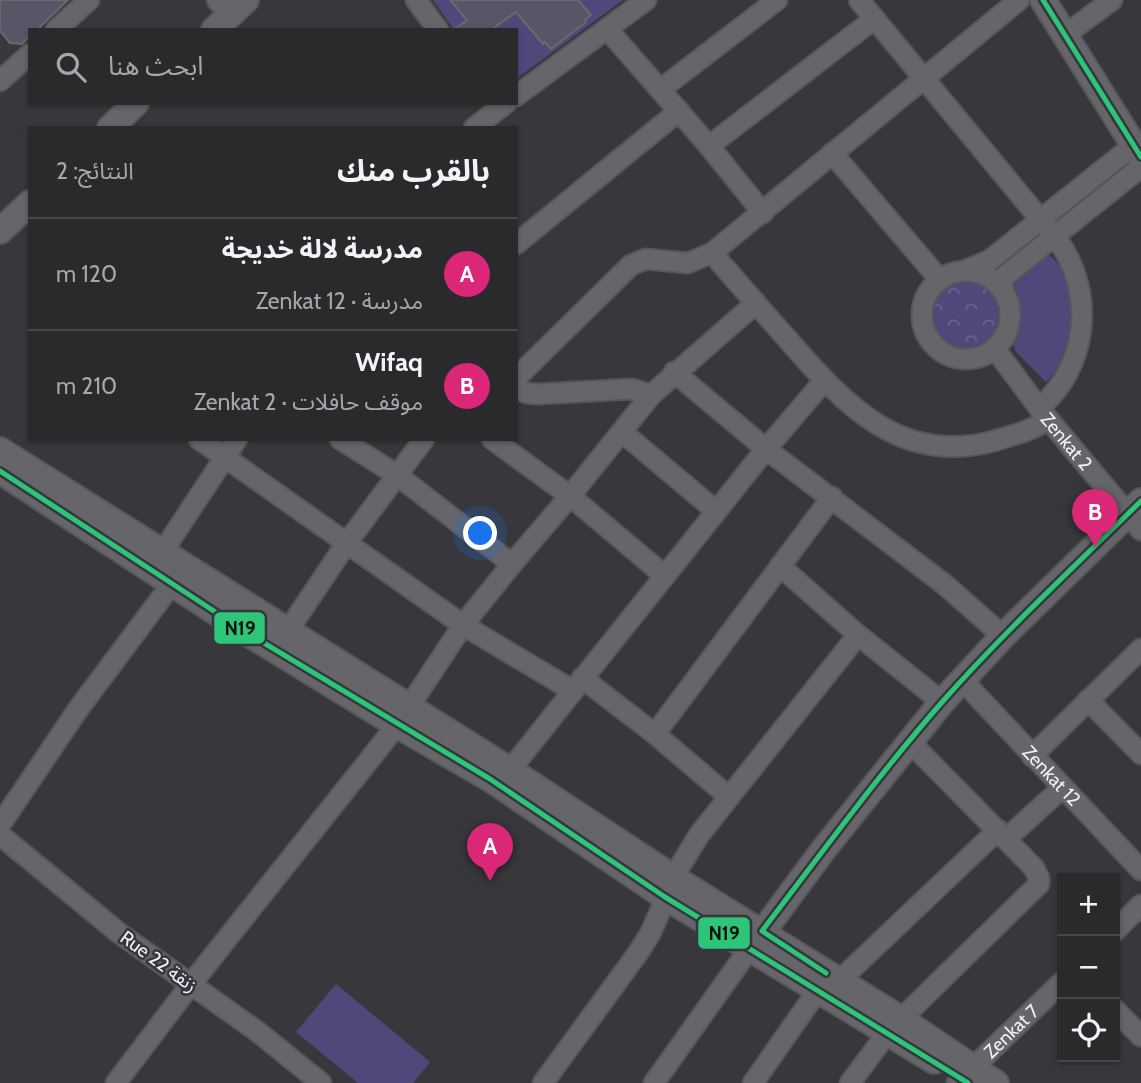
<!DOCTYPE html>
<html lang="ar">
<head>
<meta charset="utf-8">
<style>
	:root { --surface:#2a2a2d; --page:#363639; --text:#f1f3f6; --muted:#a5a7aa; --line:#464649; --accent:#db2777 }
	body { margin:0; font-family:Cabin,"Noto Sans Arabic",sans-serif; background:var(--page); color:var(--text); direction:rtl }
	.controls { position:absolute; right:21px; bottom:21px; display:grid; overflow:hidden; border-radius:0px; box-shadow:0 2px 5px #0004 }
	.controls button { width:63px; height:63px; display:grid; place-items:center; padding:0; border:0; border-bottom:2px solid var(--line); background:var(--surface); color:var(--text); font:35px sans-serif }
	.you { position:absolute; left:481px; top:534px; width:24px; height:24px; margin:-18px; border:5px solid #fff; border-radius:50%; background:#1a73e8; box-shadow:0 0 0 10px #1a73e833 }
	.badge { display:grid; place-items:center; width:46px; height:46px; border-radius:50%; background:var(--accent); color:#fff; font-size:23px; font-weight:700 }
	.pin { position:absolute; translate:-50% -58px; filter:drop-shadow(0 2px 4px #0008) }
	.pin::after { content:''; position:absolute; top:37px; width:24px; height:21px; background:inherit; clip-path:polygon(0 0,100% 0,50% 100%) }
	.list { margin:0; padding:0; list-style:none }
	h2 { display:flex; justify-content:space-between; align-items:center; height:91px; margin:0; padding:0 28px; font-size:30px }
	h2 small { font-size:23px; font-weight:400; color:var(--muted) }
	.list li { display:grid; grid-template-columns:46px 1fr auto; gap:21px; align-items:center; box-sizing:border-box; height:112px; padding:0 28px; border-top:2px solid var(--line) }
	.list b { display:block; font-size:26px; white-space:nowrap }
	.list p { margin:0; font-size:23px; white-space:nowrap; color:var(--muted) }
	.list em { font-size:23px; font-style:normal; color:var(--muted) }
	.icon { flex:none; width:38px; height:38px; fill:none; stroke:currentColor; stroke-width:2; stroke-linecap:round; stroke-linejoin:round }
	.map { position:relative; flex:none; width:1141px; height:1083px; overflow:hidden; direction:ltr }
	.search { position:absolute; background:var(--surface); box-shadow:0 2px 5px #0004; left:28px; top:28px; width:490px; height:77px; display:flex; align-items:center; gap:18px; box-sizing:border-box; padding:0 24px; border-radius:0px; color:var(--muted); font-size:26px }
	.panel { position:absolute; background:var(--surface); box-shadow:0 2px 5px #0004; left:28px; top:126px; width:490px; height:315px; border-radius:0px; direction:rtl }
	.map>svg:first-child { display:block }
	.green { fill:#4f487a }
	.forest { fill:url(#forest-crowns) }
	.building { fill:#585666; stroke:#6a6a6e; stroke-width:2 }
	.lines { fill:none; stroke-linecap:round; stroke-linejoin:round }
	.minor-casing { stroke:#57575a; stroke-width:23 }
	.tertiary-casing { stroke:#57575a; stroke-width:28 }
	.minor { stroke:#666569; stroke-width:19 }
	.tertiary { stroke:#666569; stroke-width:24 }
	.bus-1-casing { stroke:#36363e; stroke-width:10 }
	.bus-1 { stroke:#2dc577; stroke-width:5 }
	.labels { text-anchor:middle; stroke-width:5; stroke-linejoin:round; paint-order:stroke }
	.street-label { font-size:19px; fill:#f1f1f6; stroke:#36363e }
	.line-badge { stroke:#36363e; stroke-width:2.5 }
	.pale-badge-label { font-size:19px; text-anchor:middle; font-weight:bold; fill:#111 }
</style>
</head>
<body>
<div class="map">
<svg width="1141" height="1083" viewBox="0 0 1141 1083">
	<defs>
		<pattern id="forest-crowns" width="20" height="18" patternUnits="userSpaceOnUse" patternTransform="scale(1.75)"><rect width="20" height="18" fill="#4f487a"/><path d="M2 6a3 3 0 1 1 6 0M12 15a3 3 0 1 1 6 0" fill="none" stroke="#69638e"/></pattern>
	</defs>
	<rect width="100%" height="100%" fill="#38383c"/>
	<g class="green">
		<polygon points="433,0 623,0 516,79 516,30 454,30"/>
		<path d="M1050 256C1084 279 1073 358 1046 382L1016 352 1013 345 1021 316 1014 283 1015 280 1044 257Z"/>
		<polygon points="336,984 430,1062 413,1083 358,1083 296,1032"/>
	</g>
	<circle class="forest" cx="965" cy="316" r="37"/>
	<g class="building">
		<polygon points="0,0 68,0 37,30 30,30 30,36 22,44 10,43 0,31"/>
		<polygon points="450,0 578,0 591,15 585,20 586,22 551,49 545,42 543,44 516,12 491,30 453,30 467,20"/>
	</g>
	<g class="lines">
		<g class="minor-casing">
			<g id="minor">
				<polyline points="217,0 231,14"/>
				<polyline points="416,0 438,30"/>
				<path d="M859 0 1059 242C1095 294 1088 367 1039 408"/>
				<polyline points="56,30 89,0"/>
				<polyline points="608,30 709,146 763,213"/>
				<polyline points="1065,35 1112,0"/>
				<polyline points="0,81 30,54"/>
				<polyline points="661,89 777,0"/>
				<polyline points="516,96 646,0"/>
				<polyline points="474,128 506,103"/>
				<polyline points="709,146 874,19"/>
				<polyline points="832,153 940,280"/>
				<polyline points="516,244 679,111"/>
				<path d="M712 253C738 283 764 313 790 342 845 405 901 466 994 441 1013 435 1032 431 1048 419"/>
				<circle cx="966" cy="315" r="44"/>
				<polyline points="964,271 990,260 1134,145"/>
				<polyline points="1004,292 1002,282 1006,275 1141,167"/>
				<path id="s1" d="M995 349 1039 408 1141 530"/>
				<polyline points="674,372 766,449 944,584 1003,636"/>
				<polyline points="516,378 631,265 646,259 688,263 712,253 1019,0"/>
				<polyline points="516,387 526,393 538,394 632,389 651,395"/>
				<polyline points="622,432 716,511"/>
				<polyline points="199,439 463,625 572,690"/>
				<polyline points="340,439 397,475 512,564"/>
				<polyline points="492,439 570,496 665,576"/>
				<polyline points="163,551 237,439"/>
				<polyline points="780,566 858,635 942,702"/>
				<polyline points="287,632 346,544 424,439"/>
				<polyline points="582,678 655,734 728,796"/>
				<path id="s2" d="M962 680 1141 870"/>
				<polyline points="1088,700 1141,754"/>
				<polyline points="655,734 832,497"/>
				<polyline points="1032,756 1141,649"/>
				<polyline points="510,770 766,449 824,381"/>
				<polyline points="0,825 79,708 180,573"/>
				<polyline points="0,835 119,933 258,1032 321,1083"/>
				<polyline points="1006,839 1062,788"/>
				<polyline points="1115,931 1141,905"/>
				<polyline points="839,981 998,830"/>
				<polyline points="1115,1010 1141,1036"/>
				<polyline points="901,1019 1039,884 1039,878 1034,868 910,742"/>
				<polyline points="116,1083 191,984 397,725 463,625 512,564 570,496 651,395 756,303"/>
				<polyline points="543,1083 638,953 650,934 680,866 699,835 858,635"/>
				<polyline points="654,1083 750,948"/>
				<polyline points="753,1083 818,990"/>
				<polyline points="850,1083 888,1032"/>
				<path id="s3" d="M957 1083 1062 982"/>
			</g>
		</g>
		<g class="tertiary-casing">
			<g id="tertiary">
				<polyline points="1043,0 1141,157"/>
				<polyline points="214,30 246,0"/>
				<polyline points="110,128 136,103"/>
				<polyline points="0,231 30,203"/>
				<polyline points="0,450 510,770 674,878 901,1019 996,1083"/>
				<polyline points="0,471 249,634 397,725 490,779 665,897 934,1061"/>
				<polyline points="753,945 824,849 942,702 1003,636 1141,501"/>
			</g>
		</g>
		<use href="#minor" class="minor"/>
		<use href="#tertiary" class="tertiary"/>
		<g class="bus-1-casing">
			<g id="bus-1">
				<polyline points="1043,0 1141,157"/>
				<polyline points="0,471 249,634 490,779 665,897 968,1083"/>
				<path d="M826 973 762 931C821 854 879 774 943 701 1005 631 1074 567 1141 501"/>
			</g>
		</g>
		<use href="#bus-1" class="bus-1"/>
	</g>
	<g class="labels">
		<g class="street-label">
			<text dy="7" stroke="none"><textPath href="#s1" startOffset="117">Zenkat 2</textPath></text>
			<text dy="7" stroke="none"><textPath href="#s2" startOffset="131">Zenkat 12</textPath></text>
			<text transform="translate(159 961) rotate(36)" y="7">Rue 22 زنقة</text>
			<text dy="7" stroke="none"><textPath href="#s3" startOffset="75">Zenkat 7</textPath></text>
		</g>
	</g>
	<g class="line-badge">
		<rect x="213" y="611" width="53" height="34" rx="7" fill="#2dc577"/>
		<rect x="697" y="916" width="54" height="34" rx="7" fill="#2dc577"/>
	</g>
	<g class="pale-badge-label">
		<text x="240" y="635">N19</text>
		<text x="724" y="940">N19</text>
	</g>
</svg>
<div class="controls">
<button>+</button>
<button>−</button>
<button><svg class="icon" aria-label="locate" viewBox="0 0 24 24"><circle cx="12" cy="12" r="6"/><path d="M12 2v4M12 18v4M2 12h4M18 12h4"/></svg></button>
</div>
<div class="you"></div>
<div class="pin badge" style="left:490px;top:881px">A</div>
<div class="pin badge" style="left:1095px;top:547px">B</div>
<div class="search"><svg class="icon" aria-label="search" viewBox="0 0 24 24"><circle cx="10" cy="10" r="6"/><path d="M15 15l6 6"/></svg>ابحث هنا</div>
<section class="panel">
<h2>بالقرب منك<small>النتائج: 2</small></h2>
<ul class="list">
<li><span class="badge">A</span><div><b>مدرسة لالة خديجة</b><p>مدرسة · Zenkat 12</p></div><em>120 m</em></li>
<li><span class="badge">B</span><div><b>Wifaq</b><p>موقف حافلات · Zenkat 2</p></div><em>210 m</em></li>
</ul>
</section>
</div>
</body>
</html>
